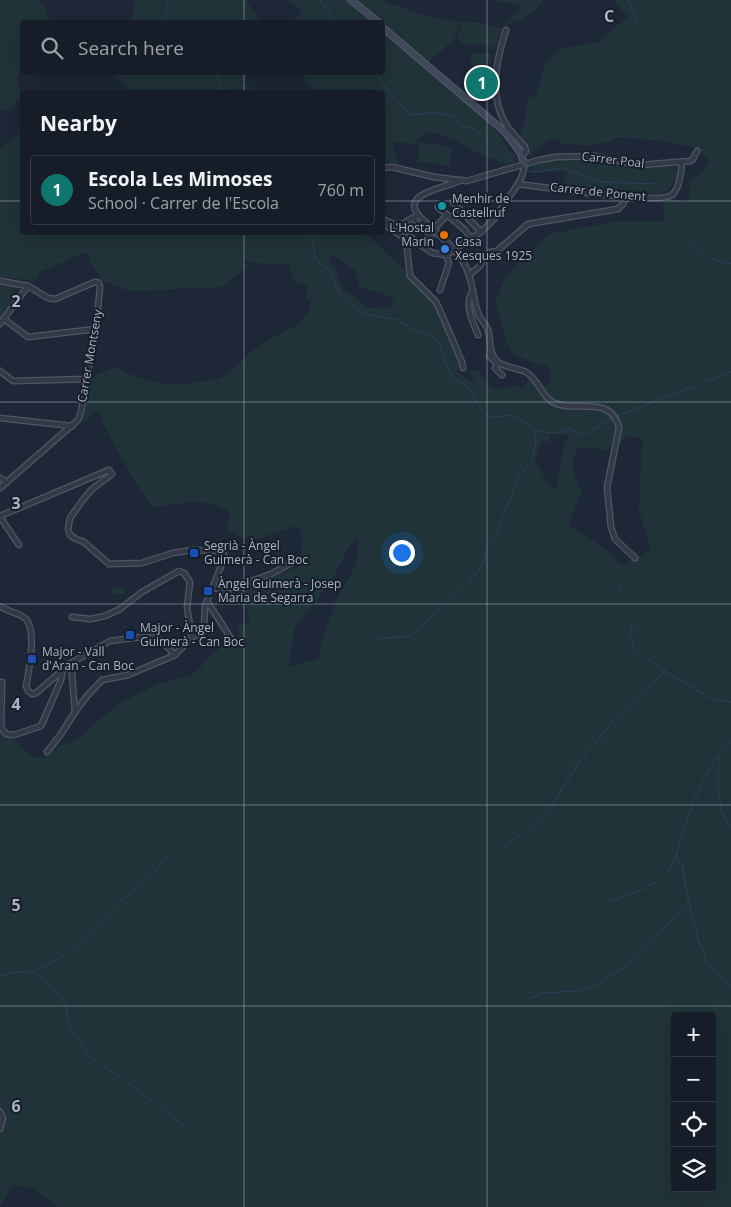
<!DOCTYPE html>
<html lang="en">
<head>
<meta charset="utf-8">
<style>
	:root { --surface:#161d29; --page:#1f2631; --text:#f1f3f6; --muted:#9ea2a8; --line:#353b46; --accent:#0f766e }
	body { margin:0; font-family:"Open Sans",sans-serif; background:var(--page); color:var(--text) }
	.controls { position:absolute; right:15px; bottom:15px; display:grid; overflow:hidden; border-radius:5px; box-shadow:0 5px 20px #0002 }
	.controls button { width:45px; height:45px; display:grid; place-items:center; padding:0; border:0; border-bottom:1px solid var(--line); background:var(--surface); color:var(--text); font:25px sans-serif }
	.you { position:absolute; left:401px; top:552px; width:18px; height:18px; margin:-12px; border:4px solid #fff; border-radius:50%; background:#1a73e8; box-shadow:0 0 0 8px #1a73e833 }
	.badge { display:grid; place-items:center; width:32px; height:32px; border-radius:50%; background:var(--accent); color:#fff; font-size:16px; font-weight:700 }
	.pin { position:absolute; translate:-50% -50%; border:2px solid #fff; box-shadow:0 1px 5px #0006 }
	.list { margin:0; padding:0; list-style:none }
	h2 { display:flex; justify-content:space-between; align-items:center; height:65px; margin:0; padding:0 20px; font-size:21px }
	h2 small { font-size:16px; font-weight:400; color:var(--muted) }
	.list li { display:grid; grid-template-columns:32px 1fr auto; gap:15px; align-items:center; box-sizing:border-box; height:70px; margin:0 10px 10px; padding:0 10px; border:1px solid var(--line); border-radius:5px }
	.list b { display:block; font-size:19px; white-space:nowrap }
	.list p { margin:0; font-size:16px; white-space:nowrap; color:var(--muted) }
	.list em { font-size:16px; font-style:normal; color:var(--muted) }
	.icon { flex:none; width:28px; height:28px; fill:none; stroke:currentColor; stroke-width:2; stroke-linecap:round; stroke-linejoin:round }
	.map { position:relative; flex:none; width:731px; height:1207px; overflow:hidden }
	.search { position:absolute; background:var(--surface); box-shadow:0 5px 20px #0002; left:20px; top:20px; width:365px; height:55px; display:flex; align-items:center; gap:12px; box-sizing:border-box; padding:0 18px; border-radius:5px; color:var(--muted); font-size:19px }
	.panel { position:absolute; background:var(--surface); box-shadow:0 5px 20px #0002; left:20px; top:90px; width:365px; height:145px; border-radius:5px }
	.map>svg:first-child { display:block }
	.green { fill:#203338; fill-rule:evenodd }
	.lines { fill:none; stroke-linecap:round; stroke-linejoin:round }
	.stream { stroke:#2f3e5d; stroke-width:1 }
	.street-casing { stroke:#4f5666; stroke-width:7 }
	.secondary-casing { stroke:#4f5666; stroke-width:8 }
	.street { stroke:#323947; stroke-width:4.5 }
	.secondary { stroke:#3f475b; stroke-width:5.5 }
	.grid { fill:none; stroke:#abb3c5; stroke-width:1; stroke-opacity:0.55 }
	.culture-dot { fill:#0f9aa8; stroke:#171e2c; stroke-width:2 }
	.food-dot { fill:#e8710a; stroke:#171e2c; stroke-width:2 }
	.shop-dot { fill:#3f7fe0; stroke:#171e2c; stroke-width:2 }
	.transit-dot { fill:#1a4fb4; stroke:#171e2c; stroke-width:2 }
	.labels { text-anchor:middle; stroke-width:4; stroke-linejoin:round; paint-order:stroke }
	.street-label { font-size:12px; fill:#abb3c5; stroke:#171e2c }
	.poi-label { font-size:12px; fill:#abb3c5; stroke:#171e2c; text-anchor:start }
	.grid-label { font-size:16px; text-anchor:middle; font-weight:bold; fill:#abb3c5; stroke:#171e2c; stroke-width:4; stroke-linejoin:round; paint-order:stroke }
</style>
</head>
<body>
<div class="map">
<svg width="731" height="1207" viewBox="0 0 731 1207">
	<rect width="100%" height="100%" fill="#1e2737"/>
	<g class="green">
		<polygon points="0,0 39,0 39,4 45,6 51,22 22,22 22,67 17,78 21,97 9,110 0,110"/>
		<polygon points="134,0 246,0 261,22 123,22 133,18"/>
		<polygon points="288,0 345,0 372,22 293,22 301,11"/>
		<polygon points="356,0 385,0 386,2 425,16 460,22 455,38 429,62"/>
		<path d="M493 0H544C536 13 518 21 504 26L522 6Z"/>
		<path d="M613 0H731V1207H59L33 1188 13 1185 0 1207V732L11 738 34 757 46 758 60 746 82 737 99 720 120 703 158 684 190 676 199 669 207 659 222 646 238 641V627L250 621 243 594 249 586 300 566 302 542 300 529 295 526 253 540 239 536 227 529 230 512 210 503 190 502 153 507C130 476 114 446 97 410L82 424 92 377 115 367C147 383 168 388 203 381 209 380 217 380 222 377 234 372 241 360 251 352 257 348 264 343 270 339 289 327 304 328 311 303L306 297 308 287 295 282 288 264H265L242 261 248 266 222 287 129 291 101 280 86 252 40 272 35 281 0 277V148L22 131V232L365 233 406 271 437 307 460 363 457 372 472 383 474 381 469 371 478 370 492 389 506 388 515 385 522 388 530 379 545 387 551 380 550 369 546 365 537 364 513 354 505 338 495 300 507 275 549 234 611 222 664 221 663 203 669 199 687 202 691 191 689 185 691 179C699 176 707 168 709 160L693 147 662 141 618 137C602 148 580 145 562 144L558 139 549 140 529 156 519 143 529 97 536 96 544 65 560 49 598 42 628 17ZM332 255 354 269 360 287 393 297 392 307 367 308 358 299 342 289 335 268 328 260ZM550 431 559 436 570 433 563 448 556 489 548 484 535 460 542 441 549 443ZM629 436 642 439 639 511 651 550 621 565 604 548 568 525 582 492C574 476 567 464 579 447L607 450ZM358 540 356 565 338 596 322 640 319 658 289 667 294 629 331 582 351 542ZM675 1016H712V1188H675Z"/>
		<polygon points="462,22 482,23 502,29 494,48 477,43 476,46 463,43 457,37"/>
		<polygon points="383,31 498,132 502,139 517,160 508,165 482,155 456,141 428,131 413,144 392,142 399,164 383,163 382,92 315,92 302,73 382,72"/>
		<polygon points="471,53 491,53 491,64 471,65"/>
		<polygon points="114,73 245,73 245,80 253,92 130,92"/>
		<polygon points="420,142 452,147 450,166 417,161"/>
		<path d="M567 157 636 166 674 167 677 173C675 179 672 189 665 192 658 195 648 193 641 193 616 192 591 189 566 185L564 183 566 173C555 167 542 176 532 172V166L534 164Z"/>
		<polygon points="4,283 12,285 16,292 14,299 0,318 0,285"/>
		<polygon points="111,587 126,588 125,594 111,594"/>
	</g>
	<g class="lines">
		<g class="stream">
			<path d="M169 0C166 9 164 15 170 22"/>
			<polyline points="320,0 330,14 330,22"/>
			<polyline points="628,0 639,25"/>
			<polyline points="217,72 219,85 227,92"/>
			<path d="M374 72 402 107 411 115C427 113 443 110 457 119L459 126 474 129 513 163"/>
			<polyline points="528,171 536,172 562,168 603,182 655,184"/>
			<path d="M311 232 315 257 318 262 331 272 338 291 348 303 362 313 397 320 416 331 433 337 438 341 452 379C455 380 460 381 463 383 476 390 473 409 489 416 497 419 504 415 512 415L539 431 556 433 570 429 581 434H585L612 418 731 372"/>
			<path d="M690 240C703 254 712 261 731 264"/>
			<polyline points="532,458 536,444 534,430"/>
			<polyline points="619,584 620,590 626,594"/>
			<polyline points="632,625 630,637 634,648 665,671 700,692 713,699 731,702"/>
			<polyline points="379,639 410,636 469,583 480,568 491,539 498,531 518,477 531,462"/>
			<path d="M731 742C700 771 689 816 676 855L682 864 688 899 698 939 707 963 713 970 721 975 731 988"/>
			<path d="M719 756C718 774 715 813 731 826"/>
			<polyline points="501,849 539,820 550,808 578,764 617,716 665,671"/>
			<polyline points="668,874 676,855"/>
			<polyline points="608,902 639,891 659,880"/>
			<path d="M30 973C69 958 91 931 119 902 124 896 132 893 138 888 150 879 159 866 169 855"/>
			<polyline points="0,976 17,972 27,971 37,975 53,987 65,1004 69,1024 73,1033 91,1058 126,1081 185,1127"/>
			<polyline points="525,1000 543,993 578,991 594,986 635,960 689,901"/>
		</g>
		<g class="street-casing">
			<g id="street">
				<path d="M506 30C496 61 488 96 507 126 512 133 519 140 525 147L526 151 522 156"/>
				<polyline points="382,168 392,167 434,177 467,181 539,160 556,157 595,156 640,165 690,161 693,159 697,151"/>
				<path d="M461 180C448 188 401 192 418 215 432 229 453 245 463 262 473 277 472 296 478 313 480 319 486 324 488 330 491 340 488 354 498 362 506 368 518 368 526 372 538 379 541 394 551 401 572 415 611 392 619 428L607 487 611 527 615 539 635 558"/>
				<path d="M518 184C541 187 659 205 672 195 680 188 681 172 682 162"/>
				<polyline points="453,202 481,232"/>
				<polyline points="438,207 465,230 471,238"/>
				<polyline points="413,218 431,236 423,247"/>
				<polyline points="382,219 398,226 418,215"/>
				<polyline points="382,221 388,227 406,239 409,236 432,253 446,255"/>
				<polyline points="433,230 447,215"/>
				<polyline points="406,239 410,276 436,302 439,308 462,362 463,368"/>
				<polyline points="446,255 481,232 494,219 518,184 522,176 525,165"/>
				<polyline points="469,275 480,266 485,256 490,252 497,251 528,224 618,209 623,204 626,197"/>
				<polyline points="0,281 28,286 48,298 55,299 95,282 99,283 100,287 96,329 81,412 78,420 0,488"/>
				<polyline points="440,290 449,263 446,255"/>
				<path d="M473 291C463 303 473 322 478 335"/>
				<polyline points="4,319 28,337 96,329"/>
				<polyline points="0,324 28,286"/>
				<polyline points="490,350 489,356 497,364 495,368 502,375"/>
				<polyline points="0,371 13,381 86,379"/>
				<polyline points="0,418 72,426"/>
				<polyline points="0,478 7,482"/>
				<polyline points="0,516 109,470 112,474 91,490 82,501 70,518 68,529 70,535 76,539 84,542 109,564 142,563 173,553 193,550 219,551 224,554 224,559 205,606 204,629 201,633 192,637 175,655 128,675 102,680 88,695 75,712"/>
				<polyline points="0,517 19,545"/>
				<polyline points="212,587 231,594 235,593 249,582 271,574 295,561"/>
				<polyline points="207,601 232,640"/>
				<path d="M1 607C8 611 21 614 26 619 37 633 29 669 26 686L28 691 32 694 36 693 71 663 110 641 141 637H153L162 641 175 655"/>
				<polyline points="72,617 90,619 105,616 120,609 142,592 179,571 184,573 190,582 187,608 192,637"/>
				<polyline points="2,682 1,727 6,734 14,735 41,726 61,680 63,669"/>
				<polyline points="47,752 61,734 75,712 71,663"/>
				<polyline points="0,1112 3,1118 0,1129"/>
			</g>
		</g>
		<g class="secondary-casing">
			<g id="secondary">
				<polyline points="351,0 378,22"/>
				<polyline points="382,27 505,132 520,152 525,165"/>
			</g>
		</g>
		<use href="#street" class="street"/>
		<use href="#secondary" class="secondary"/>
	</g>
	<path class="grid" d="M244 0V22M487 0V1207M244 72V92M0 201H22M382 201H731M244 232V1207M0 402H731M0 604H731M0 805H731M0 1006H731"/>
	<circle class="culture-dot" cx="442" cy="206" r="5"/>
	<circle class="food-dot" cx="444" cy="235" r="5"/>
	<circle class="shop-dot" cx="445" cy="249" r="5"/>
	<g class="transit-dot">
		<rect x="189" y="548" width="10" height="10" rx="2.5"/>
		<rect x="203" y="586" width="10" height="10" rx="2.5"/>
		<rect x="125" y="630" width="10" height="10" rx="2.5"/>
		<rect x="27" y="654" width="10" height="10" rx="2.5"/>
	</g>
	<g class="labels">
		<g class="street-label">
			<text transform="translate(613 160) rotate(7)" y="4">Carrer Poal</text>
			<text transform="translate(598 192) rotate(6)" y="4">Carrer de Ponent</text>
			<text transform="translate(90 356) rotate(-80)" y="4">Carrer Montseny</text>
		</g>
		<g class="poi-label">
			<text x="452" y="203">Menhir de<tspan x="452" dy="14">Castellruf</tspan></text>
			<text x="434" y="232" text-anchor="end">L'Hostal<tspan x="434" dy="14">Marin</tspan></text>
			<text x="455" y="246">Casa<tspan x="455" dy="14">Xesques 1925</tspan></text>
			<text x="204" y="550">Segrià - Àngel<tspan x="204" dy="14">Guimerà - Can Boc</tspan></text>
			<text x="218" y="588">Àngel Guimerà - Josep<tspan x="218" dy="14">Maria de Segarra</tspan></text>
			<text x="140" y="632">Major - Àngel<tspan x="140" dy="14">Guimerà - Can Boc</tspan></text>
			<text x="42" y="656">Major - Vall<tspan x="42" dy="14">d'Aran - Can Boc</tspan></text>
		</g>
	</g>
	<g class="grid-label">
		<text x="609" y="22">C</text>
		<text x="16" y="307">2</text>
		<text x="16" y="509">3</text>
		<text x="16" y="710">4</text>
		<text x="16" y="911">5</text>
		<text x="16" y="1112">6</text>
	</g>
</svg>
<div class="controls">
<button>+</button>
<button>−</button>
<button><svg class="icon" aria-label="locate" viewBox="0 0 24 24"><circle cx="12" cy="12" r="6"/><path d="M12 2v4M12 18v4M2 12h4M18 12h4"/></svg></button>
<button><svg class="icon" aria-label="layers" viewBox="0 0 24 24"><path d="M12 4l9 5-9 5-9-5zM3 14l9 5 9-5"/></svg></button>
</div>
<div class="you"></div>
<div class="pin badge" style="left:482px;top:83px">1</div>
<div class="search"><svg class="icon" aria-label="search" viewBox="0 0 24 24"><circle cx="10" cy="10" r="6"/><path d="M15 15l6 6"/></svg>Search here</div>
<section class="panel">
<h2>Nearby<small></small></h2>
<ul class="list">
<li><span class="badge">1</span><div><b>Escola Les Mimoses</b><p>School · Carrer de l'Escola</p></div><em>760 m</em></li>
</ul>
</section>
</div>
</body>
</html>
